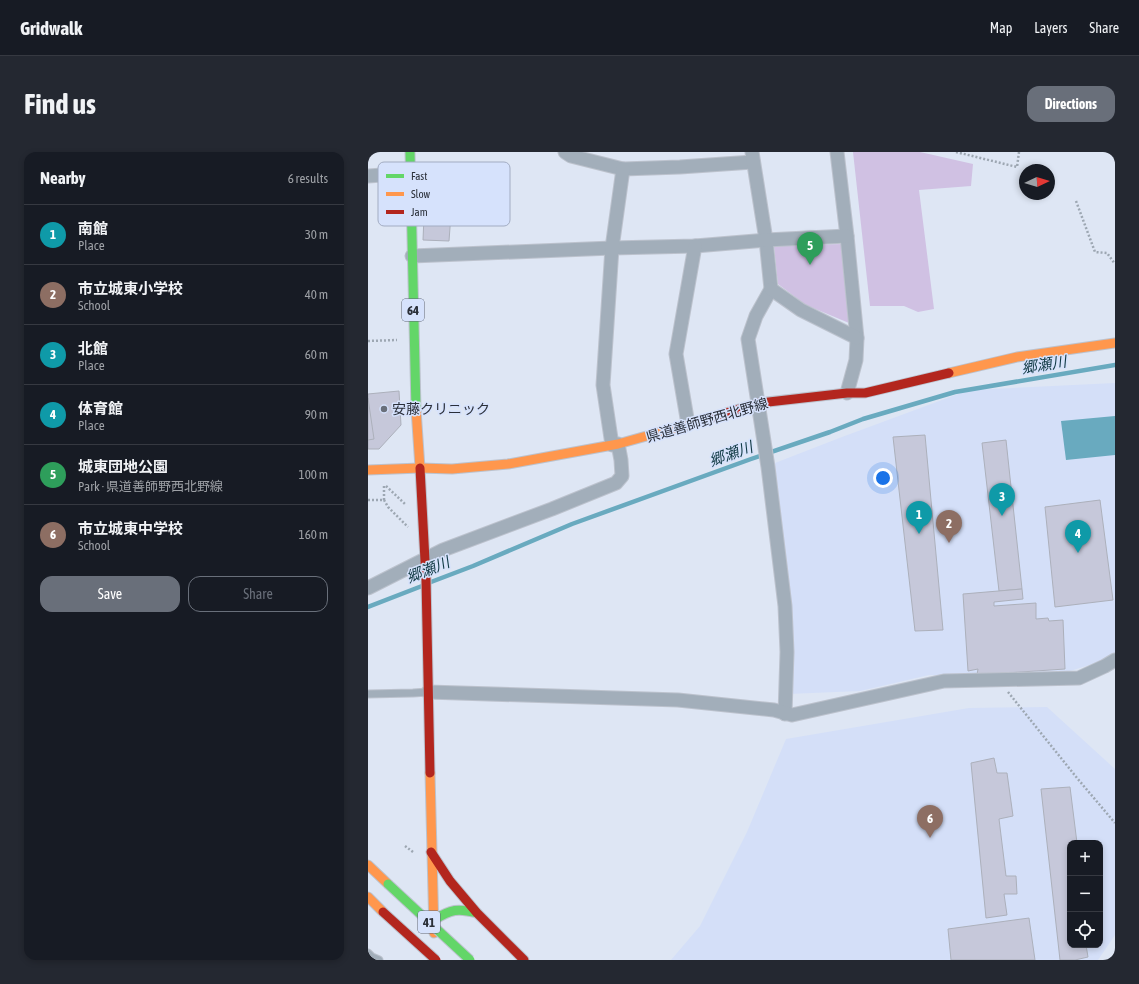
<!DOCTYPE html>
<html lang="en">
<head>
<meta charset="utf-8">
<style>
	:root { --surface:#171b24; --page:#242831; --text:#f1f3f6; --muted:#9ea1a6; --line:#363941; --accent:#696f7a }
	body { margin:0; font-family:"Asap Condensed","Noto Sans JP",sans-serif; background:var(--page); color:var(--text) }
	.controls { position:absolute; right:12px; bottom:12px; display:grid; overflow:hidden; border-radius:8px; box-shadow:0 2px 6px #0003 }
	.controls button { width:36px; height:36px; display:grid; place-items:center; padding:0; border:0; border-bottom:1px solid var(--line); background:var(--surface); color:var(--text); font:20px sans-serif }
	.compass { position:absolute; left:651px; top:12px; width:36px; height:36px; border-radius:50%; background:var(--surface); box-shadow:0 2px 6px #0003; rotate:86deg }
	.you { position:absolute; left:515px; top:326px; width:14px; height:14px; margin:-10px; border:3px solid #fff; border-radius:50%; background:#1a73e8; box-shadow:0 0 0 6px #1a73e833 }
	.badge { display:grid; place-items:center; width:26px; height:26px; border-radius:50%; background:var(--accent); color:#fff; font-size:13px; font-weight:700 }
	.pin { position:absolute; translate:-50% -33px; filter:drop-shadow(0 1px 2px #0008) }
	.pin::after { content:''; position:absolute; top:21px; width:14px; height:12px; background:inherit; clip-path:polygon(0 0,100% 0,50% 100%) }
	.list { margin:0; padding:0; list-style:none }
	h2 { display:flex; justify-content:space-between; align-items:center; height:52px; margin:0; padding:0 16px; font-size:17px }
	h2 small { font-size:13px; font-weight:400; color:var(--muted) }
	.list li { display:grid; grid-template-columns:26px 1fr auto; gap:12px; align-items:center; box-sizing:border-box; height:60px; padding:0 16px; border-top:1px solid var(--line) }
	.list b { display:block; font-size:15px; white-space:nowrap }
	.list p { margin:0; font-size:13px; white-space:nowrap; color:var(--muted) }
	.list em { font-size:13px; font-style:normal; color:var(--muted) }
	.actions { display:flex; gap:8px; padding:12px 16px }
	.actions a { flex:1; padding:9px 0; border:1px solid var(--accent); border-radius:12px; text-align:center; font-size:14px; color:var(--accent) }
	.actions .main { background:var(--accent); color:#fff }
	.icon { flex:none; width:22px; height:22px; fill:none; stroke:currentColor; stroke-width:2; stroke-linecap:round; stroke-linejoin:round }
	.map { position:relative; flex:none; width:747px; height:808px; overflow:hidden; border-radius:12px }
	header { display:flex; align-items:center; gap:24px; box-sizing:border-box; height:56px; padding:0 20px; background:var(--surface); border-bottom:1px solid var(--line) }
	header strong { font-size:19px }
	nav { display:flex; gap:22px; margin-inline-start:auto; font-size:14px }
	.intro { display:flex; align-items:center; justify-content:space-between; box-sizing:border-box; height:96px; padding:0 24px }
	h1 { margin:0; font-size:28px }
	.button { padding:10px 18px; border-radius:12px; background:var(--accent); color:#fff; font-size:14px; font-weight:700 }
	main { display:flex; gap:24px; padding:0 24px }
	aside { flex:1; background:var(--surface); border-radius:12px; box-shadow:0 2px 6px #0003 }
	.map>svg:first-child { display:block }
	.built { fill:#d4dff8; fill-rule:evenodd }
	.green { fill:#d0c1e3 }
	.water { fill:#69aabf }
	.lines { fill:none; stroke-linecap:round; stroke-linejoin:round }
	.stream { stroke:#69aabf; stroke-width:4.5 }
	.building { fill:#c6c8da; stroke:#acb0bb }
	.lane-casing { stroke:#bcc2cd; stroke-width:9 }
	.street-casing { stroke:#bcc2cd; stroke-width:15 }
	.fast-casing { stroke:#bcc2cd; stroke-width:11 }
	.slow-casing { stroke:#bcc2cd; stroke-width:11 }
	.jam-casing { stroke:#bcc2cd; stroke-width:11 }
	.path { stroke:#9da7b2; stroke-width:2.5; stroke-dasharray:2 2; stroke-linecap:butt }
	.lane { stroke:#a2aeba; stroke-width:7 }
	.street { stroke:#a2aeba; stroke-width:13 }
	.fast { stroke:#63d668; stroke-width:9 }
	.slow { stroke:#ff974d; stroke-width:9 }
	.jam { stroke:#b3261e; stroke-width:9 }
	.fast-bridge-casing { stroke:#bcc2cd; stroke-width:11; stroke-linecap:butt }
	.jam-bridge-casing { stroke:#bcc2cd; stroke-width:11; stroke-linecap:butt }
	.fast-bridge { stroke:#63d668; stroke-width:9 }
	.jam-bridge { stroke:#b3261e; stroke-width:9 }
	.poi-dot { fill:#696f7a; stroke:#d6e2fc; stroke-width:1.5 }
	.labels { text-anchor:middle; stroke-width:3; stroke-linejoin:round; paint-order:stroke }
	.shield { fill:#d6e2fc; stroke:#5e6574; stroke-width:1 }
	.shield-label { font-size:13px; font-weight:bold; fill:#2a2f39 }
	.poi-label { font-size:14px; fill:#2a2f39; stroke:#d6e2fc; text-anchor:start }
	.street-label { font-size:14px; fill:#2a2f39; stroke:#d6e2fc }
	.water-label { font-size:15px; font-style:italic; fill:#103943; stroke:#d6e2fc }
	.key { fill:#d6e2fc; stroke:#a2acc2; stroke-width:1 }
	.key-label { font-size:11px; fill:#2a2f39 }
</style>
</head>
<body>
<header>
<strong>Gridwalk</strong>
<nav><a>Map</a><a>Layers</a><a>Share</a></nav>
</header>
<div class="intro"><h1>Find us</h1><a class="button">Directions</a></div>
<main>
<aside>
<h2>Nearby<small>6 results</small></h2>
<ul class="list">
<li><span class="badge" style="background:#0f9aa8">1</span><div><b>南館</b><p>Place</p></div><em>30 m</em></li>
<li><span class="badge" style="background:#8d6e63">2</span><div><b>市立城東小学校</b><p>School</p></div><em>40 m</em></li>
<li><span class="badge" style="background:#0f9aa8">3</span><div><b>北館</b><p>Place</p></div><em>60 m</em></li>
<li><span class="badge" style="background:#0f9aa8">4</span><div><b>体育館</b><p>Place</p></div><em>90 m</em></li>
<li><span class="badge" style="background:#2e9e5b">5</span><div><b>城東団地公園</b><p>Park · 県道善師野西北野線</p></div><em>100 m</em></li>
<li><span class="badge" style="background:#8d6e63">6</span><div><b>市立城東中学校</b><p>School</p></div><em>160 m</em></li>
</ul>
<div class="actions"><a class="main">Save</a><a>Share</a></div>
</aside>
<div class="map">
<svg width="747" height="808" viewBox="0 0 747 808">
	<rect width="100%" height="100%" fill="#dee6f4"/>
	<g class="built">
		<polygon points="747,231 747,504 744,506 676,527 561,523 492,539 420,542 423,471 407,311 474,285 601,238"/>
		<path d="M679 555 747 617V783L730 808H303L332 774 379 680 418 587 601 556ZM702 691H732V793H702Z"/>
	</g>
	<g class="green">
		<polygon points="485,0 552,0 605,12 603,34 551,38 566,157 550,160 536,154 502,154"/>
		<polygon points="474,92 481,171 438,153 410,132 406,94"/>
	</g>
	<polygon class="water" points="747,264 747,303 698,308 693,269"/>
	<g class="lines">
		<g class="stream">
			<polyline points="63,430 105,414 204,372 383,307 462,280 495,267 587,240 747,213"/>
			<polyline points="0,455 54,434"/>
		</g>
	</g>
	<g class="building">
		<polygon points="105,40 106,62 83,62 81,89 55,88 57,41"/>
		<polygon points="31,239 33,273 11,297 0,297 0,242"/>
		<polygon points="0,246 6,287 0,288"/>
		<polygon points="557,283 575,478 547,479 525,285"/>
		<polygon points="638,288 654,437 631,439 614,291"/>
		<polygon points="732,348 745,448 687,455 677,355"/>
		<polygon points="654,437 655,447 626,450 626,454 668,451 668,467 680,466 681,469 695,468 697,517 609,523 610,517 600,519 595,442"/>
		<polygon points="626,606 629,621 639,621 645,664 631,667 638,724 648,724 649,742 636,742 639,763 618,766 603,611"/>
		<polygon points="702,635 709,691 702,691 702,793 718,793 720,805 707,808 692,808 673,637"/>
		<polygon points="661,766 667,808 583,808 580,777"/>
	</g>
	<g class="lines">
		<g class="lane-casing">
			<g id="lane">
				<polyline points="0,542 45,541 60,540"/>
				<polyline points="0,801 4,805 11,808"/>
			</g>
		</g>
		<g class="street-casing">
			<g id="street">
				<polyline points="197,0 203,4 255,17 312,15 385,10"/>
				<polyline points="384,0 398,88 403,137 388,164 380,187 400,315 417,454 419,500 417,562"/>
				<polyline points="469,0 479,84 489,186 488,208 479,241"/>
				<polyline points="0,24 42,21"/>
				<polyline points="44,104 244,96 327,94 398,88 479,84"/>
				<polyline points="403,137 433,158 489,186"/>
				<polyline points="320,272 308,202 327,94"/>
				<polyline points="244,293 235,233 244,96 255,17"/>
				<polyline points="0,436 75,398 184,357 248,331 254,324 253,308 250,292"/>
				<polyline points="60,540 310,548 406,558 424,563 576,529 711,526 737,514 747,508"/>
			</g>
		</g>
		<g class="fast-casing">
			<g id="fast">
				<polyline points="42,0 48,257"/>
				<path d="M66 768C83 757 90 756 109 761"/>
			</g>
		</g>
		<g class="slow-casing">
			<g id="slow">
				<polyline points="581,221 649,205 747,191"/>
				<polyline points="48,257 52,316"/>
				<polyline points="0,318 52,316 84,317 140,312 250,292 325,271"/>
				<polyline points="62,621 66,781"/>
				<polyline points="0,713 20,732"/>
				<polyline points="0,745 15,760"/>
			</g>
		</g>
		<g class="jam-casing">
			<g id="jam">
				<polyline points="325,271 391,251 479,241 497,241 581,221"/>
				<polyline points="52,316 58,427 62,621"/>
				<polyline points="63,700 82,729 109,761 156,808"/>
			</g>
		</g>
		<g class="path">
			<polyline points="588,0 649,15 651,0"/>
			<polyline points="708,49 727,100 739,101 747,112"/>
			<polyline points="0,189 29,188"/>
			<polyline points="18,334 38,353"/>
			<polyline points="0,348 16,348 16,333"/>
			<polyline points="16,348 20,355 40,375"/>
			<polyline points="640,540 709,626 747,671"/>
			<polyline points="37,694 45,700"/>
			<polyline points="745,808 747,805"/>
		</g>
		<use href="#lane" class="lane"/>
		<use href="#street" class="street"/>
		<use href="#fast" class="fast"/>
		<use href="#slow" class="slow"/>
		<use href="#jam" class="jam"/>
		<g class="fast-bridge-casing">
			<polyline id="fast-bridge" points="20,732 102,808"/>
		</g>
		<g class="jam-bridge-casing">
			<polyline id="jam-bridge" points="15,760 68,808"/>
		</g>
		<use href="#fast-bridge" class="fast-bridge"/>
		<use href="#jam-bridge" class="jam-bridge"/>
	</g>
	<circle class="poi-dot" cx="16" cy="257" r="4"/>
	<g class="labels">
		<g class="shield">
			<rect x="34" y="147" width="22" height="22" rx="3"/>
			<rect x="50" y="759" width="22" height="22" rx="3"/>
		</g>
		<g class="shield-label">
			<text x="45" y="163">64</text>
			<text x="61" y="775">41</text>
		</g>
		<g class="poi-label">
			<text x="24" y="262">安藤クリニック</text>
		</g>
		<g class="street-label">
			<text transform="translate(339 268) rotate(-16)" y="5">県道善師野西北野線</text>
		</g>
		<g class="water-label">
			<text transform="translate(676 213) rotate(-9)" y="5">郷瀬川</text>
			<text transform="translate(363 302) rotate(-20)" y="5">郷瀬川</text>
			<text transform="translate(60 418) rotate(-22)" y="5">郷瀬川</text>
		</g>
	</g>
	<rect x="10" y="10" width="132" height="64" rx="6" class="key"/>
	<rect x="18" y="22" width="18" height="4" fill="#63d668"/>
	<rect x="18" y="40" width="18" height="4" fill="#ff974d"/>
	<rect x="18" y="58" width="18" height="4" fill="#b3261e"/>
	<g class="key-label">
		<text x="43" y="28">Fast</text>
		<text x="43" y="46">Slow</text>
		<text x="43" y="64">Jam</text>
	</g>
</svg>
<div class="controls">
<button>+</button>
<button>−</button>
<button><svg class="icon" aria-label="locate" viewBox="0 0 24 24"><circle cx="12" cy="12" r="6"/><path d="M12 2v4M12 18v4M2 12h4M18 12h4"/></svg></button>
</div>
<svg class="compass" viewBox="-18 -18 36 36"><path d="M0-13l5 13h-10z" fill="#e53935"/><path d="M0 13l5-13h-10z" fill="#9ea1a6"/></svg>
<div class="you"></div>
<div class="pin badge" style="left:551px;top:382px;background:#0f9aa8">1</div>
<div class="pin badge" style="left:581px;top:391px;background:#8d6e63">2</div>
<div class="pin badge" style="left:634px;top:364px;background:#0f9aa8">3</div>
<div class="pin badge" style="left:710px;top:401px;background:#0f9aa8">4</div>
<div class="pin badge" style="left:442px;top:113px;background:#2e9e5b">5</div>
<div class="pin badge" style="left:562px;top:686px;background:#8d6e63">6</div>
</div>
</main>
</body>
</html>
